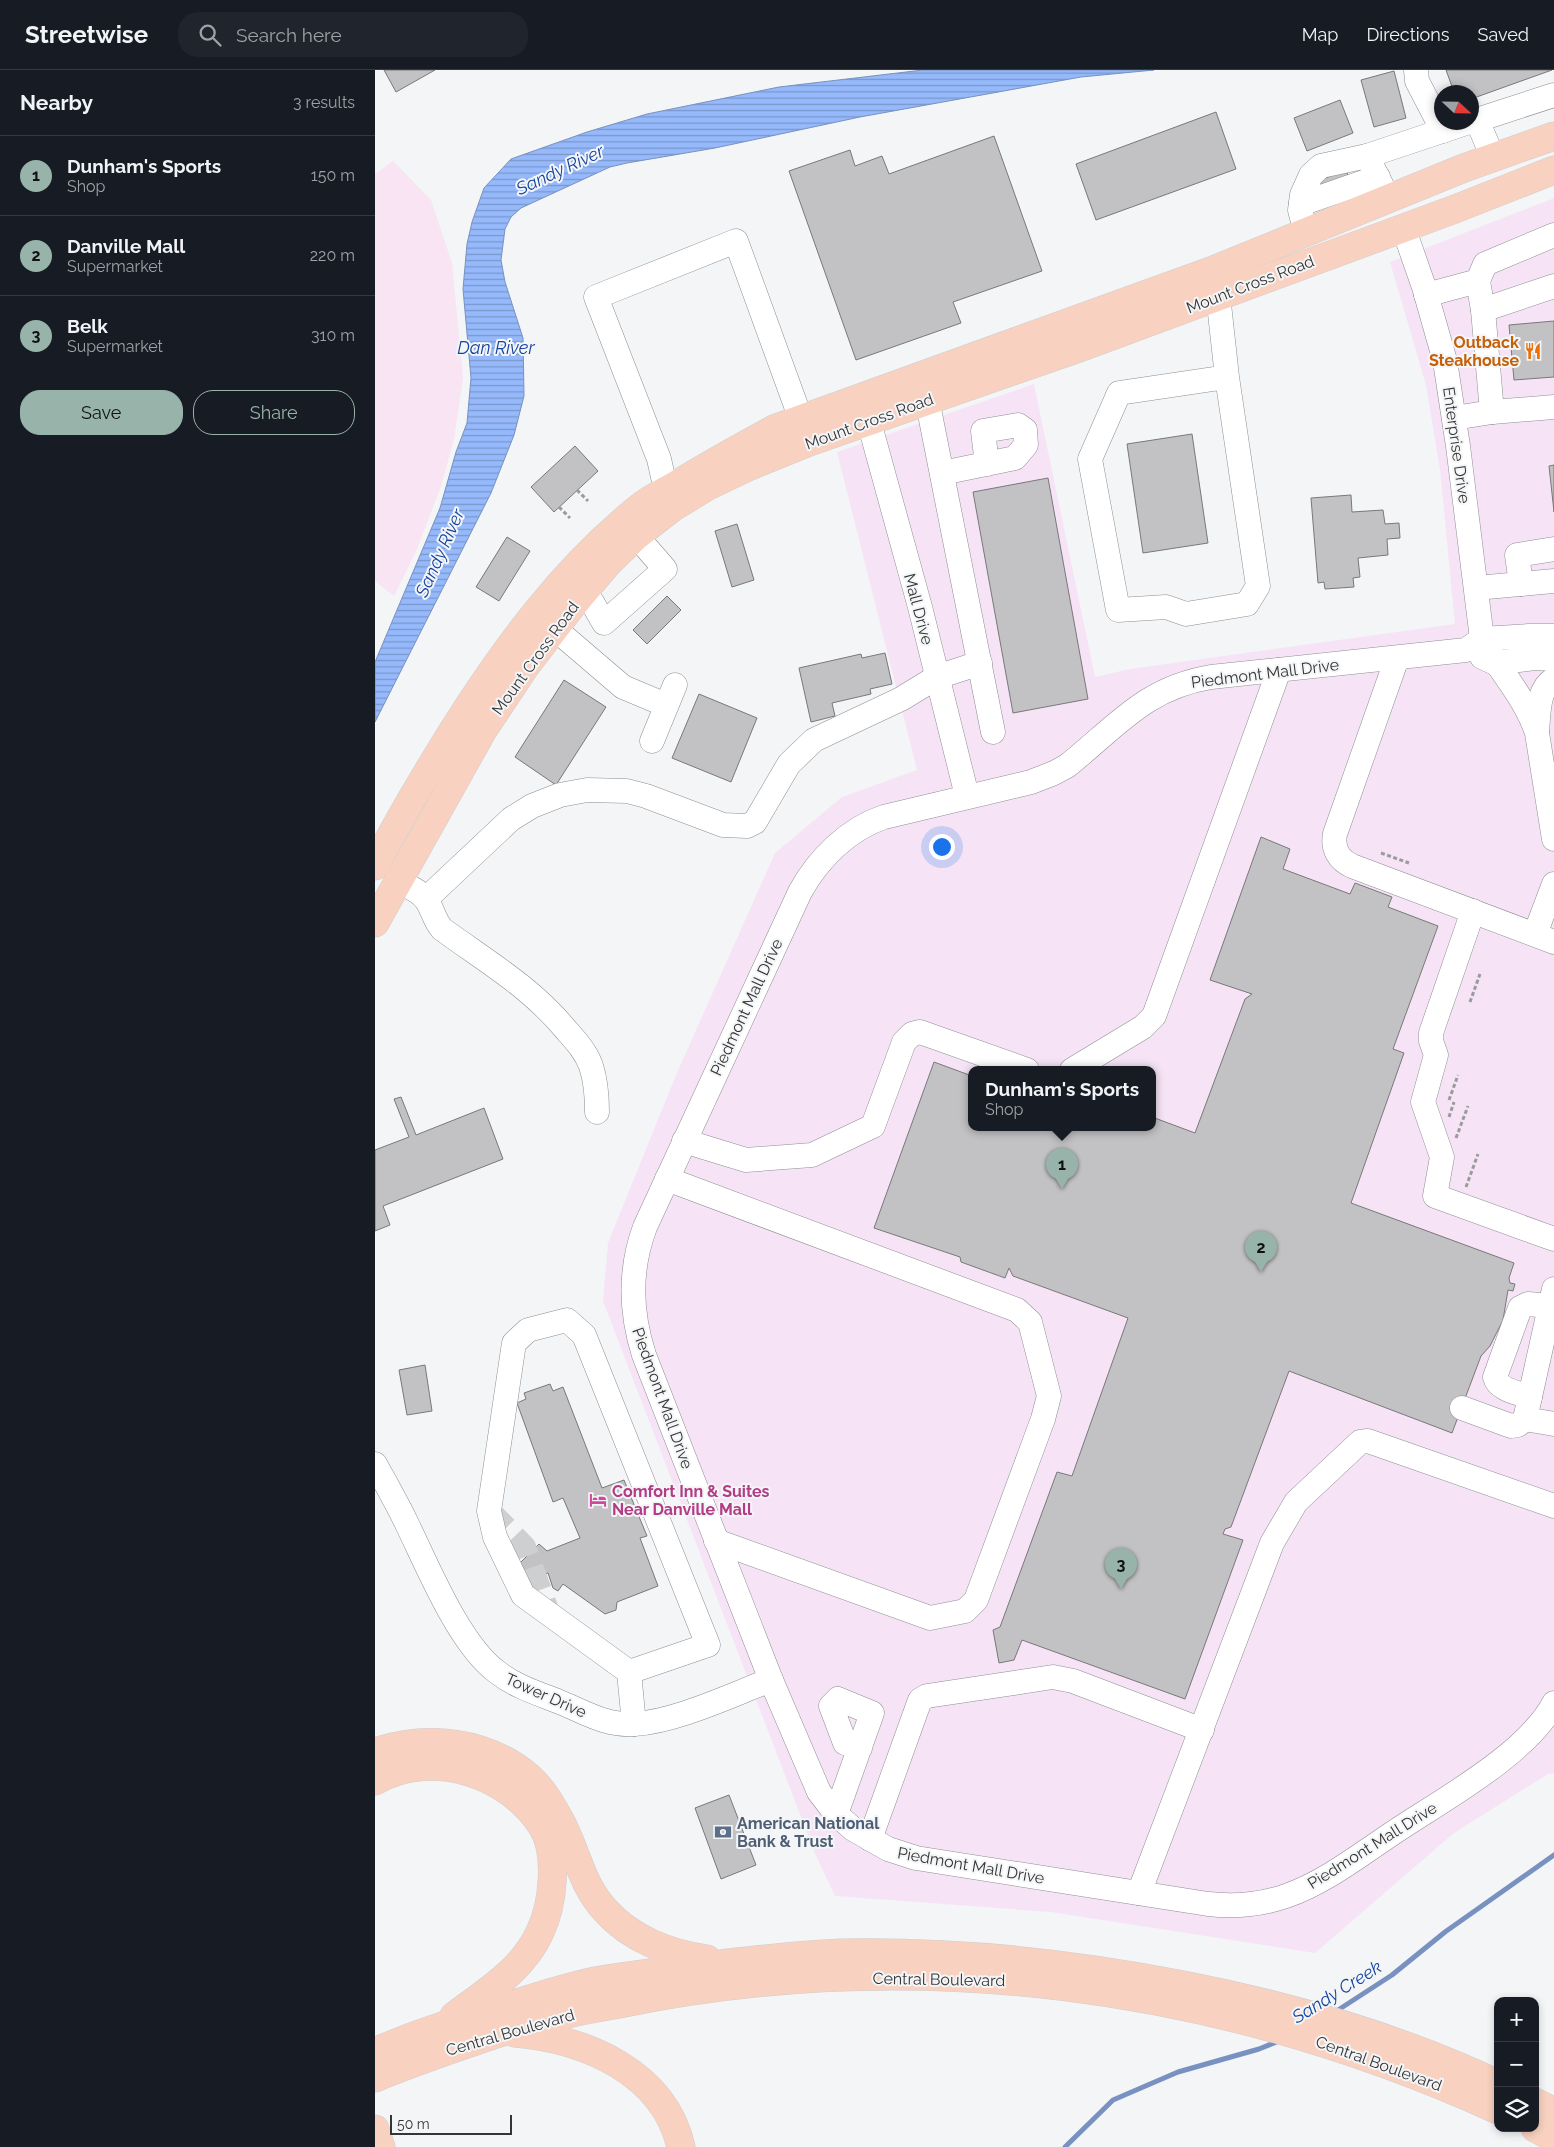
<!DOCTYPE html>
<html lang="en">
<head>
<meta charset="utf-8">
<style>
	:root { --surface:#171b24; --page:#20242c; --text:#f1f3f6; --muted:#9ea1a6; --line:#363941; --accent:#97b3aa }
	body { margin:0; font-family:Raleway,sans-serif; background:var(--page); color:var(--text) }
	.controls { position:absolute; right:15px; bottom:15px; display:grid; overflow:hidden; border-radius:10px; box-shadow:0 2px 8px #0003 }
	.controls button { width:45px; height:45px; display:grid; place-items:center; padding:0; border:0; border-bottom:1px solid var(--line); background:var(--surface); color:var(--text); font:25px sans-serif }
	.compass { position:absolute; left:1059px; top:15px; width:45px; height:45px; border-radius:50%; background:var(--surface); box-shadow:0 2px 8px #0003; rotate:112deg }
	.scale { position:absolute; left:15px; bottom:12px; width:122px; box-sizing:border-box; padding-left:5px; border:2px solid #353536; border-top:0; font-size:14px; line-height:18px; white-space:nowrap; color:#353536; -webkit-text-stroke:4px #f3f5f7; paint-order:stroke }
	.you { position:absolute; left:566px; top:776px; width:18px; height:18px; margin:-12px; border:4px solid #fff; border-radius:50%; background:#1a73e8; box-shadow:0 0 0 8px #1a73e833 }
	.badge { display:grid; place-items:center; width:32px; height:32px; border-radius:50%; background:var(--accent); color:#111; font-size:16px; font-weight:700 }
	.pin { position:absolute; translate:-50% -41px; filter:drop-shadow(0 1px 2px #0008) }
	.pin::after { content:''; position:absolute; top:26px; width:18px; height:15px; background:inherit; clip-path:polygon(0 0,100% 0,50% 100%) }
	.popup { position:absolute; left:593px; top:996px; width:188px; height:65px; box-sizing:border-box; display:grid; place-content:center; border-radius:10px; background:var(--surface); filter:drop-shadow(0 1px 4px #0005); font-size:16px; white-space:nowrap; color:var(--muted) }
	.popup b { font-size:19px; color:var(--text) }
	.popup::after { content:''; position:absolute; left:50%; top:100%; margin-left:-10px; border:10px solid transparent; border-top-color:var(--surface) }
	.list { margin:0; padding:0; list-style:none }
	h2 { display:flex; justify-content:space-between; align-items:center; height:65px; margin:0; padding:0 20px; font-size:21px }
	h2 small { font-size:16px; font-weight:400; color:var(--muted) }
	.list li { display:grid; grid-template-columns:32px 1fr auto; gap:15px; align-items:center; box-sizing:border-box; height:80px; padding:0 20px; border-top:1px solid var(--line) }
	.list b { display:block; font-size:19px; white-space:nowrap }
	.list p { margin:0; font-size:16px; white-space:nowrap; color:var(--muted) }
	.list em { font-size:16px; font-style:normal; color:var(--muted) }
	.actions { display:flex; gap:10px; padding:15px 20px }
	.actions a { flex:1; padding:11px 0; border:1px solid var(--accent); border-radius:20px; text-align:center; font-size:18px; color:var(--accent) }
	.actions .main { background:var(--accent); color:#111 }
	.icon { flex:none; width:28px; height:28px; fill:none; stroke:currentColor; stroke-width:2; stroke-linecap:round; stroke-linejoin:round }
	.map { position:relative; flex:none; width:1179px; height:2077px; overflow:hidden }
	header { display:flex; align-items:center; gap:30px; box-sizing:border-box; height:70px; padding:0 25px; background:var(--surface); border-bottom:1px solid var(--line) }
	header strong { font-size:24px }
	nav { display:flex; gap:28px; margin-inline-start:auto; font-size:18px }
	.search { width:350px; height:45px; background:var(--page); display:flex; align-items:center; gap:12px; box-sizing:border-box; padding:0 18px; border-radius:20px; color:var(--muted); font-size:19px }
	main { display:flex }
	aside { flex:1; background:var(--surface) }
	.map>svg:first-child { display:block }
	.commercial { fill:#f6e4f6; fill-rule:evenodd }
	.education { fill:#f8e4f3 }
	.water { fill:url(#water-rules); stroke:#7891c0 }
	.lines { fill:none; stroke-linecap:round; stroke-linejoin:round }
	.stream { stroke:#7891c0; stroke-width:5 }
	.building { fill:#c2c1c3; stroke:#79787a }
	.minor-tunnel { stroke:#cdcfd0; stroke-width:24; stroke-dasharray:24 12; stroke-linecap:butt }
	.minor-casing { stroke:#8d8f91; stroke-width:25 }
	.major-casing { stroke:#cfcfcf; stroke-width:29 }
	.path { stroke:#9a9b9c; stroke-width:3; stroke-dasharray:4 2.5; stroke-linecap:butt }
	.minor { stroke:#fff; stroke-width:24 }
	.major { stroke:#f8d1c0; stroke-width:28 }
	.labels { text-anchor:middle; stroke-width:4; stroke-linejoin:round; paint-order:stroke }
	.street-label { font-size:16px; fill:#353536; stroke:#f3f5f7 }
	.food-label { font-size:16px; font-weight:bold; fill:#c56008; stroke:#f3f5f7; text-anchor:end }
	.hotel-label { font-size:16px; font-weight:bold; fill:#b23c85; stroke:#f3f5f7; text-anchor:start }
	.service-label { font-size:16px; font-weight:bold; fill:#4e5e75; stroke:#f3f5f7; text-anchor:start }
	.water-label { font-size:18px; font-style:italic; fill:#15449f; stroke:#f3f5f7 }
</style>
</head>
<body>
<header>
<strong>Streetwise</strong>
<div class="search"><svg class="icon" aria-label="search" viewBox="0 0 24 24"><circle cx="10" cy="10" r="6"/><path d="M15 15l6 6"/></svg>Search here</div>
<nav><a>Map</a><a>Directions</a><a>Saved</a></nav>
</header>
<main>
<aside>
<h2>Nearby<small>3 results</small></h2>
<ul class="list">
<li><span class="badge">1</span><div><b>Dunham's Sports</b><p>Shop</p></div><em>150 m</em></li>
<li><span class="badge">2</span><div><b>Danville Mall</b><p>Supermarket</p></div><em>220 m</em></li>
<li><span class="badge">3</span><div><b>Belk</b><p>Supermarket</p></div><em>310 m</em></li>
</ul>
<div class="actions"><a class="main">Save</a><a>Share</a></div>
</aside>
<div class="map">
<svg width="1179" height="2077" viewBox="0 0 1179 2077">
	<defs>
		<pattern id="water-rules" width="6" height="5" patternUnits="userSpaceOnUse" patternTransform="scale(1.25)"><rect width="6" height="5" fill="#95b9fb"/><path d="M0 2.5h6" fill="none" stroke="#7a97cc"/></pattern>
	</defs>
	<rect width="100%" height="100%" fill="#f3f5f7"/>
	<path class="commercial" d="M1179 128V1703L1173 1704 1079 1763 940 1883 676 1842 460 1826 441 1786 228 1231 233 1173 301 1005 400 783 467 727 542 700 462 382 659 314 720 607 755 599 1080 554 1065 400 1051 315 1015 192ZM597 1000H777V1058H597Z"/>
	<polygon class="education" points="18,91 56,130 77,193 88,308 79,369 66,416 42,479 19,526 0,511 0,104"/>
	<polygon class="water" points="548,0 779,0 706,7 485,47 340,78 252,93 235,97 146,138 136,147 130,159 126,190 130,212 148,268 149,326 139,365 116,423 0,652 0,592 65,438 81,382 92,353 96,308 88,219 92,174 97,152 109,118 136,89 212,62 272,44 404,17"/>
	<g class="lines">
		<g class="stream">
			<polyline points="960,1942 1017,1905 1070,1862 1179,1785"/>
			<polyline points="690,2077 738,2030 803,2002 884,1979 904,1971"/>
		</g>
	</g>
	<g class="building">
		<polygon points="9,0 60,0 21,22"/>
		<polygon points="1071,0 1177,0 1096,29 1096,22 1079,22"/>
		<polygon points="1019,1 1031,48 999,57 986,10"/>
		<polygon points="965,30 978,63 932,81 919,48"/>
		<polygon points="841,42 861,99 721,150 701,94"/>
		<polygon points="619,66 667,201 578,232 586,253 481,290 414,101 475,80 480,96 507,86 514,104"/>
		<polygon points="971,100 976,113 949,124 943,111"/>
		<polygon points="1179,251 1179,307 1139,310 1134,255"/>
		<polygon points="817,364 833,473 768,483 752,374"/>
		<polygon points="200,376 223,401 179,442 156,417"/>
		<polygon points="1179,395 1179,442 1174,396"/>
		<polygon points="673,408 713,629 638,643 598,422"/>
		<polygon points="976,425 977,442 1008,440 1010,454 1024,453 1025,468 1012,469 1013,485 983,488 985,507 978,508 979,517 950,519 949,512 943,513 936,428"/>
		<polygon points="362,454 379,510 357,517 340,461"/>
		<polygon points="132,467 155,481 124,531 101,517"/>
		<polygon points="292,526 306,540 272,574 258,560"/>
		<polygon points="510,583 517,614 495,619 496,624 457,633 460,646 436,652 424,598 486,584 487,588"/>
		<polygon points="189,610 231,637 181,715 140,687"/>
		<polygon points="324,624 382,648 356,712 297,688"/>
		<polygon points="886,767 915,779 908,799 975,824 980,813 1017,827 1013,837 1063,856 1018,979 1029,983 976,1133 1139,1193 1134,1208 1135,1213 1140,1214 1138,1221 1133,1220 1128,1250 1115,1276 1106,1286 1077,1363 914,1301 856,1457 850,1459 848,1464 868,1470 810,1629 647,1570 639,1590 624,1593 618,1560 625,1557 682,1402 697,1406 753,1248 638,1206 634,1198 630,1208 586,1192 585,1187 499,1158 559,992 597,1006 597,1058 777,1058 777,1047 820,1063 870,929 877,924 835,910"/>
		<polygon points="26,1027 41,1065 109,1038 128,1089 8,1136 15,1155 0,1161 0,1080 34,1067 19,1029"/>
		<polygon points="50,1295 57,1341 32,1345 24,1300"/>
		<polygon points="175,1314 178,1321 188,1317 227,1418 249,1410 272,1466 265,1468 283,1516 242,1532 241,1540 230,1544 188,1514 183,1521 178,1518 173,1503 150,1512 143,1495 164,1474 172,1481 205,1468 188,1428 178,1432 142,1333 151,1329 149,1323"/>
		<polygon points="354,1725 381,1795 346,1809 320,1738"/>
	</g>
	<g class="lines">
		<polyline class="minor-tunnel" points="114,1441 149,1477 173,1543"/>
		<g class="minor-casing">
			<g id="minor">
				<polyline points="1041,0 1042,11 1068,61"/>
				<polyline points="1102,50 1179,25"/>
				<polyline points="1096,52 1102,50 1118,88"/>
				<polyline points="992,86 1094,52"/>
				<polyline points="926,134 1003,107"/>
				<path d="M1028 157 1049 217 1070 291 1083 376 1107 569C1124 601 1151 628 1162 663L1179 769"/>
				<polyline points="931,163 925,140 927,125 936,105 946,96 992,86 1014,130"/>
				<polyline points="1103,211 1108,240 1117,342"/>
				<polyline points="843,225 852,307 883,516 872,534 811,544 791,537 743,540 715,389 744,323 852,307"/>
				<polyline points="1051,225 1103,211 1110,194 1179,165"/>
				<polyline points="1108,240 1179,216"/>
				<polyline points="549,314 618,662"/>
				<polyline points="1079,348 1117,342 1179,337"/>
				<polyline points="494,352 545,537 592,726"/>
				<polyline points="567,403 640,388 651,375 650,360 643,355 608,361 612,394"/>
				<polyline points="305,433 288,407 284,389 221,227 361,171 432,366"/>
				<polyline points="195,510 217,532 229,553 290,499 250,453"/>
				<polyline points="1146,514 1142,485 1179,479"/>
				<polyline points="1101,518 1179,511"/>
				<polyline points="166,545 179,558 248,617 291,635"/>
				<path d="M1107 569 1091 580 836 607C770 618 742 656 692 696L679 703 656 712 509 747C473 759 443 789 425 822L270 1157C254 1200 255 1241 269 1285L396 1610 444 1722 461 1744 478 1759 513 1779 541 1788 833 1834C860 1837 885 1835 911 1826 951 1812 986 1784 1021 1761 1069 1729 1152 1684 1179 1633"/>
				<polyline points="1107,569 1154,566 1179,566"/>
				<polyline points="1107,587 1120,593 1160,588 1179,589"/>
				<path d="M1022 588 960 764C957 779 964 790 977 796L1179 872"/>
				<path d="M1162 661C1164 644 1162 619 1179 609"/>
				<polyline points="277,671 300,615"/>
				<path d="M22 811C32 816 46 821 52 831 58 840 59 850 67 859 112 892 156 917 192 961 201 971 211 982 216 996 221 1011 222 1026 222 1042"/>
				<polyline points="51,829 136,749 157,736 185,725 212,720 252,721 271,726 348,755 372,756 380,752 414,694 439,670 526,629 562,607 605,593"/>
				<polyline points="1098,841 1056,963 1056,971 1061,985 1048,1032 1067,1087 1060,1126 1179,1169"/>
				<polyline points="1160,864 1179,814"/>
				<polyline points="697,1000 768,957 779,946 904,600"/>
				<polyline points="309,1071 371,1090 437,1085 498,1056 529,972 537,964 545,962 652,1000"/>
				<polyline points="292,1109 642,1240 655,1252 674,1326 668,1349 601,1530 590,1541 555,1548 341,1471"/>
				<polyline points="1179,1219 1150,1349 1179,1354"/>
				<path d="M1155 1327C1144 1323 1123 1320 1120 1307L1145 1238 1153 1234 1175 1236"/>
				<polyline points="1087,1338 1136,1356 1143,1355 1150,1349"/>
				<path d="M0 1394C11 1414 22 1433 32 1454 53 1497 84 1574 122 1602 141 1617 165 1624 187 1633 211 1643 232 1656 259 1654 300 1652 356 1625 396 1610"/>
				<polyline points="254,1602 333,1575 209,1265 192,1250 153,1260 139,1273 114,1441 120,1467 148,1525 254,1602 259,1654"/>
				<polyline points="461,1744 497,1643 463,1629 456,1636 470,1673 485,1678"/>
				<polyline points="495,1769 545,1630 552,1626 678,1607 698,1611 827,1660"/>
				<polyline points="764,1823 897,1473 921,1432 985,1372 993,1371 1179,1436"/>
			</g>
		</g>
		<g class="major-casing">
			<g id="major">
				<path d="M0 796C23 750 50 706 77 662 130 578 188 499 265 437 276 428 289 422 301 415 333 395 366 377 399 359L836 201 1089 98 1179 66"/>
				<polyline points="0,853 108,660 150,597 196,537 234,492 261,466 297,438 333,416 375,396 434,372 704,278 1080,139 1179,100"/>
				<path d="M0 1682C52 1664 112 1671 154 1707 167 1718 177 1736 185 1750 202 1781 206 1815 231 1841 256 1869 295 1884 332 1889"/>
				<path d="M0 1711C56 1679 132 1702 167 1756 184 1783 178 1835 165 1862 148 1900 111 1922 79 1946"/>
				<path d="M140 1963C210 1969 289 2002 306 2077"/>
				<path d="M0 1982C41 1963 83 1951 126 1938 159 1928 192 1916 226 1910 268 1903 311 1898 353 1893 391 1889 430 1884 468 1883 583 1881 696 1893 808 1915 916 1936 1023 1967 1123 2014"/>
				<path d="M0 2008C36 1993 72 1981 109 1968 131 1961 153 1953 176 1948 198 1942 221 1938 244 1934 543 1873 845 1914 1123 2040"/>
				<polyline points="1160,2032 1179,2042"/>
				<polyline points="1160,2058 1179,2068"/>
				<polyline points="0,2059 6,2077"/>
			</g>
		</g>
		<g class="path">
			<polyline points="202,420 213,431"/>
			<polyline points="184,437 195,448"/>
			<polyline points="1006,783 1034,793"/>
			<polyline points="1095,932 1105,904"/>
			<polyline points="1074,1030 1083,1005"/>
			<polyline points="1074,1047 1079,1032"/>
			<polyline points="1081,1068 1093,1036"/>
			<polyline points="1091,1117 1103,1084"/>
		</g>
		<use href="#minor" class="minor"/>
		<use href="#major" class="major"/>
	</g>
	<defs>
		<g id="restaurant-bare" transform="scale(1.35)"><path d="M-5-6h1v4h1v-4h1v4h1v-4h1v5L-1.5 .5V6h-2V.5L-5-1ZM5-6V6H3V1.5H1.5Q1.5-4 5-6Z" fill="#e8710a" stroke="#f3f5f7" stroke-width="2.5" paint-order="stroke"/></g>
		<g id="hotel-bare" transform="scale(1.35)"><path d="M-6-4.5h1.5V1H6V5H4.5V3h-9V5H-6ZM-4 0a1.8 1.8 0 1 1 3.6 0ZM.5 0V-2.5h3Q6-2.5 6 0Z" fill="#d1479c" stroke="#f3f5f7" stroke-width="2.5" paint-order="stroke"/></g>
		<g id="bank-bare" transform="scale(1.35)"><path d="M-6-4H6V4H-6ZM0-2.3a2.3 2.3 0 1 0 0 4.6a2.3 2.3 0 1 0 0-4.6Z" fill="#5c6f8a" stroke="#f3f5f7" stroke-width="2.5" paint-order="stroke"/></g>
	</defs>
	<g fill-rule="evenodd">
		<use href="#restaurant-bare" x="1158" y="281"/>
		<use href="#hotel-bare" x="223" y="1430"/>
		<use href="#bank-bare" x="348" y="1762"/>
	</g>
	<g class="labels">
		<g class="street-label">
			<text transform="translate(875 214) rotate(-21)" y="6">Mount Cross Road</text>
			<text transform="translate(494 351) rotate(-20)" y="6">Mount Cross Road</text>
			<text transform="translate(1082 375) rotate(82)" y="6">Enterprise Drive</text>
			<text transform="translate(544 539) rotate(75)" y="6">Mall Drive</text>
			<text transform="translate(160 588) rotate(-54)" y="6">Mount Cross Road</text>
			<text transform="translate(890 603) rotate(-7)" y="6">Piedmont Mall Drive</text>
			<text transform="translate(371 937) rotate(-65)" y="6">Piedmont Mall Drive</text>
			<text transform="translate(288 1328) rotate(70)" y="6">Piedmont Mall Drive</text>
			<text transform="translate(171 1625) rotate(24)" y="6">Tower Drive</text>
			<text transform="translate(997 1775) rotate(-32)" y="6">Piedmont Mall Drive</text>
			<text transform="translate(596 1795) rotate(10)" y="6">Piedmont Mall Drive</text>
			<text transform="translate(564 1909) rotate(1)" y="6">Central Boulevard</text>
			<text transform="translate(135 1962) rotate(-16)" y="6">Central Boulevard</text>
			<text transform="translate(1004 1993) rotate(20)" y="6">Central Boulevard</text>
		</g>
		<g class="food-label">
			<text x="1144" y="278">Outback<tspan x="1144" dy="18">Steakhouse</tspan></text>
		</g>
		<g class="hotel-label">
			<text x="237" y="1427">Comfort Inn &amp; Suites<tspan x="237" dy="18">Near Danville Mall</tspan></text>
		</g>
		<g class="service-label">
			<text x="362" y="1759">American National<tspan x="362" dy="18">Bank &amp; Trust</tspan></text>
		</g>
		<g class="water-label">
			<text transform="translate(185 100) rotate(-25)" y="6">Sandy River</text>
			<text x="121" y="284">Dan River</text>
			<text transform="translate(65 483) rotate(-66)" y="6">Sandy River</text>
			<text transform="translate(962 1922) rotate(-32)" y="6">Sandy Creek</text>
		</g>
	</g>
</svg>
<div class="controls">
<button>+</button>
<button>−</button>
<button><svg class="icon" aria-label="layers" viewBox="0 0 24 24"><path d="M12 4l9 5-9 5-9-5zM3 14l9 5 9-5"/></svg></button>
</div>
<svg class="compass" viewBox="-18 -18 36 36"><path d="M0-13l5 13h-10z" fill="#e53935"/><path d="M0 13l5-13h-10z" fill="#9ea1a6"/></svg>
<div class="scale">50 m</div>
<div class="you"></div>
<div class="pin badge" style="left:687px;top:1119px">1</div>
<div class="popup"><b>Dunham's Sports</b>Shop</div>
<div class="pin badge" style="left:886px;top:1202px">2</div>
<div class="pin badge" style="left:746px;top:1519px">3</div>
</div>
</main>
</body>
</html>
